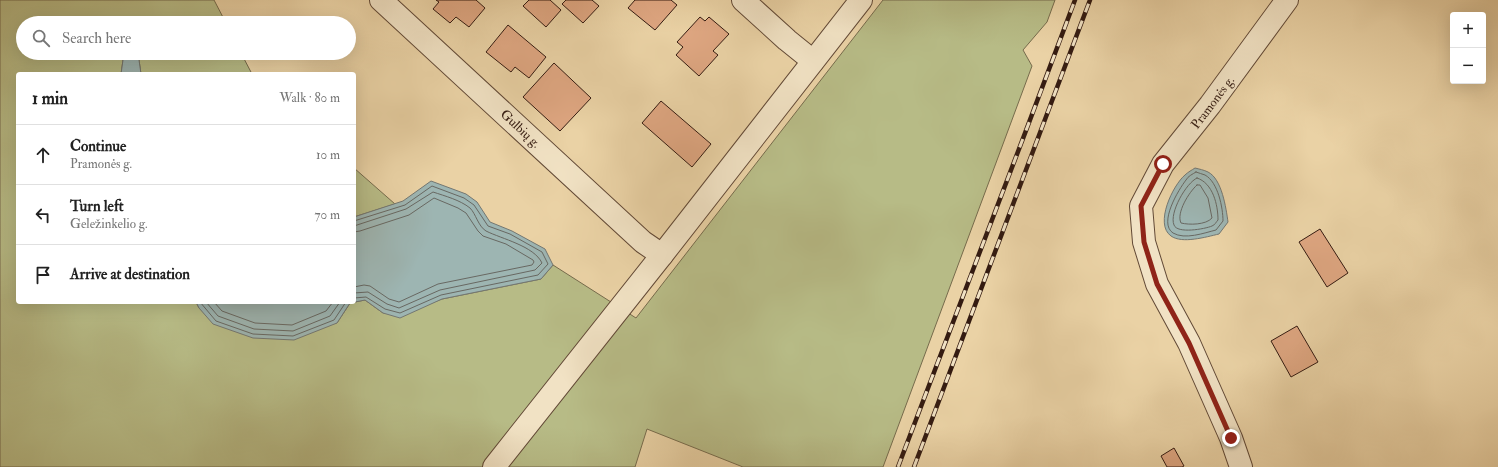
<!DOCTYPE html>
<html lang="en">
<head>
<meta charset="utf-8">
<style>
	:root { --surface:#fff; --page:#f2f2f2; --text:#222; --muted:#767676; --line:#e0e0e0 }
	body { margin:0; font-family:"IM FELL Double Pica",serif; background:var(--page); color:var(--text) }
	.controls { position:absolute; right:12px; top:12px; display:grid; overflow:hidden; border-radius:4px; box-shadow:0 4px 16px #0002 }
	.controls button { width:36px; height:36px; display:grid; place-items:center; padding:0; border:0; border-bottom:1px solid var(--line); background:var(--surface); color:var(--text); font:20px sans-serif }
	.stop { position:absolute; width:12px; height:12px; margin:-9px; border:3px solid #8f2418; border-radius:50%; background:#fff }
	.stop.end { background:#8f2418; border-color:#fff; box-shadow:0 1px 4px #0008 }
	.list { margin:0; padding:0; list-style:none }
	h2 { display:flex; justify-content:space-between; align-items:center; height:52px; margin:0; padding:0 16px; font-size:17px }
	h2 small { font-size:13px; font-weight:400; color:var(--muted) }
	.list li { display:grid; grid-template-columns:26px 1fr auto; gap:12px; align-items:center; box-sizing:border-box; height:60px; padding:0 16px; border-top:1px solid var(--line) }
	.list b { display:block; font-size:15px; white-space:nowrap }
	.list p { margin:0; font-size:13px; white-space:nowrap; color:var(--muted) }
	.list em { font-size:13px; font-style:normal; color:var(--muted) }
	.icon { flex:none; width:22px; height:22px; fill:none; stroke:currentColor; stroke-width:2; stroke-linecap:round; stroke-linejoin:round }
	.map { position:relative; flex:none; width:1498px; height:467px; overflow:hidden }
	.search { position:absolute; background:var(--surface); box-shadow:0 4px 16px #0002; left:16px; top:16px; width:340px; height:44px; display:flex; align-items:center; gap:10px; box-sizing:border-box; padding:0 14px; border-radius:22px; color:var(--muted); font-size:15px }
	.panel { position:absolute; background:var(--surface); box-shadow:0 4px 16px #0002; left:16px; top:72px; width:340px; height:232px; border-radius:4px }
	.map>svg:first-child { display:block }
	.green { fill:#b7bb86; stroke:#766b4c }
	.water { fill:#9db5b2; stroke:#737772 }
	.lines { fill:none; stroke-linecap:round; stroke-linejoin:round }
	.shore { stroke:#686862; stroke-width:1 }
	.building { fill:#dea681; stroke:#341b11 }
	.street-casing { stroke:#624936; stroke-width:24 }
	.street { stroke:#f1e2c4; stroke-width:22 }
	.rail-casing { stroke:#341b11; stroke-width:4.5 }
	.rail { stroke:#f1e2c4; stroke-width:3; stroke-dasharray:9; stroke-linecap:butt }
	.route { stroke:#8f2418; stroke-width:5 }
	.labels { text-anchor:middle; stroke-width:4; stroke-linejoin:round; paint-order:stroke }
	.street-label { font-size:13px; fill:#341b11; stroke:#f1e2c4 }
</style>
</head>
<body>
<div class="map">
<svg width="1498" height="467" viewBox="0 0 1498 467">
	<rect width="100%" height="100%" fill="#ead2a5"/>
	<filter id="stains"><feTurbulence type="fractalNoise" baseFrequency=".005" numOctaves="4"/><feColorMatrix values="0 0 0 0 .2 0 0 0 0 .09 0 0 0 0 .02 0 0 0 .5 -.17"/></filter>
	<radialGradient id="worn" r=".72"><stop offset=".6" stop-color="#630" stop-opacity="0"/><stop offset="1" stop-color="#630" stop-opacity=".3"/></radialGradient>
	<g class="green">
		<polygon points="0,0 214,0 226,23 23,23 23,53 124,53 121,74 18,74 18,302 196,302 199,308 337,323 350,303 365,300 383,313 426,305 442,299 541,279 553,265 636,318 883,0 1055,0 1047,22 1023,50 1032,66 883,467 743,467 647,429 635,467 0,467"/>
		<polygon points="138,53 241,53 252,74 141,74"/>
		<polygon points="354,168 395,204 354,217"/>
	</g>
	<g class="water">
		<polygon points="124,53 138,53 141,74 121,74"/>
		<path d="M1195 168C1199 169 1204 170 1208 172 1222 179 1226 208 1228 222L1219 234C1206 237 1182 244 1171 236 1154 224 1173 185 1185 175 1188 172 1192 170 1195 168Z"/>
		<polygon points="431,181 466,194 477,202 490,222 512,231 545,249 553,265 541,279 442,299 400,318 383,313 365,300 350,303 337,323 294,340 253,338 213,324 199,308 196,302 354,302 354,217 403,201"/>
	</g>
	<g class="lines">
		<g class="shore">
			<path d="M1196 172C1199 173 1202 174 1205 175 1218 182 1223 208 1223 221L1216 230C1204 233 1185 240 1173 233 1158 223 1179 189 1186 180 1188 176 1193 174 1196 172Z"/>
			<path d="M1197 178C1213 183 1218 205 1218 220 1216 222 1215 225 1212 226 1205 229 1177 234 1174 225 1169 213 1186 183 1197 178Z"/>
			<path d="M1197 185H1200L1208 198 1212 218C1206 225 1189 225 1181 223 1176 213 1189 192 1197 185Z"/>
			<polyline points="354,221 405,205 432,186 464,198 474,205 488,226 510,234 542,252 548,264 538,275 441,295 400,313 385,309 366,297 354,298"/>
			<path d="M354 226 406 209 433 192C445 196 460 200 470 208 476 214 478 226 486 231 502 239 534 246 542 263L535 270 440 290 399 308 387 304 368 292 354 293"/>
			<polyline points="354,232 360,231 409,215 434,198 458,208 466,213 478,231 483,236 506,244 533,260 534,262 532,265 438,284 399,302 389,299 370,286 364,285 354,287"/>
			<polyline points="200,302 216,321 253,334 293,336 334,320 346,302"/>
			<polyline points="206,302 218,316 254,329 293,331 330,316 340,302"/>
			<polyline points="214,302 222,311 255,323 292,325 326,311 333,302"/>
		</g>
	</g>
	<g class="building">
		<polygon points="436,0 476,0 485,8 469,27 456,17 450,23 433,9 439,2"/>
		<polygon points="529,0 550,0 561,10 546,27 523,6"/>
		<polygon points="566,0 592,0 599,6 583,23 562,4"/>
		<polygon points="635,0 671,0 677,5 655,30 628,8"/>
		<polygon points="700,17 705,21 709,17 729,34 713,51 718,55 699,76 676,55 683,47 677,42"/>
		<polygon points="508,25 546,57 529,78 515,67 511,72 486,52"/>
		<polygon points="554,63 591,98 560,131 523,97"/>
		<polygon points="661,101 711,144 692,167 642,123"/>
		<polygon points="1320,229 1348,273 1327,287 1299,242"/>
		<polygon points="1297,326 1318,362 1291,377 1271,341"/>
		<polygon points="1174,448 1184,466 1182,467 1167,467 1161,456"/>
	</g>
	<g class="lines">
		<g class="street-casing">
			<g id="street">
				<polyline points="381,0 643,242 662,255"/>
				<polyline points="743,0 787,40 813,61"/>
				<polyline points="494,467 662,255 861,0"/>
				<polyline points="1241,467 1231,438 1189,343 1157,284 1144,242 1141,206 1163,164 1210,105 1287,0"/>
			</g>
		</g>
		<use href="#street" class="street"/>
		<g class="rail-casing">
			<g id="rail">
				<path d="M898 467C957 311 1017 156 1075 0"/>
				<polyline points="914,467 1090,0"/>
			</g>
		</g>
		<use href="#rail" class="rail"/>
	</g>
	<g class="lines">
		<polyline class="route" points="1163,164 1141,206 1144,242 1157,284 1189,343 1231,438"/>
	</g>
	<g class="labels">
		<g class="street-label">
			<text transform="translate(1212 102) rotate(-53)" y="5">Pramonės g.</text>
			<text transform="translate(521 128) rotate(43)" y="5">Gulbių g.</text>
		</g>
	</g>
	<rect width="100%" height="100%" filter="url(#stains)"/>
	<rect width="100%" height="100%" fill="url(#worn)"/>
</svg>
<div class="controls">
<button>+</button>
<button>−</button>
</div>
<div class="stop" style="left:1163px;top:164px"></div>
<div class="stop end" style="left:1231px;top:438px"></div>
<div class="search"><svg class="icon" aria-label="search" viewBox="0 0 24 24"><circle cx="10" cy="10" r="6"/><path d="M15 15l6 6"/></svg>Search here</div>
<section class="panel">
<h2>1 min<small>Walk · 80 m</small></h2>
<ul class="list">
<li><svg class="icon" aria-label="ahead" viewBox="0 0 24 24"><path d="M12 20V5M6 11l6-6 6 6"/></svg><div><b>Continue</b><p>Pramonės g.</p></div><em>10 m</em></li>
<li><svg class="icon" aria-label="left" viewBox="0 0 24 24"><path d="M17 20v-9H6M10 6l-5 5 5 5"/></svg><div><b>Turn left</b><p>Geležinkelio g.</p></div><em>70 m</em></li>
<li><svg class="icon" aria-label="arrive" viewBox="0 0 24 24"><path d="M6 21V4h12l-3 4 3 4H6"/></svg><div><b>Arrive at destination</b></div></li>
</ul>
</section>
</div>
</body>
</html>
